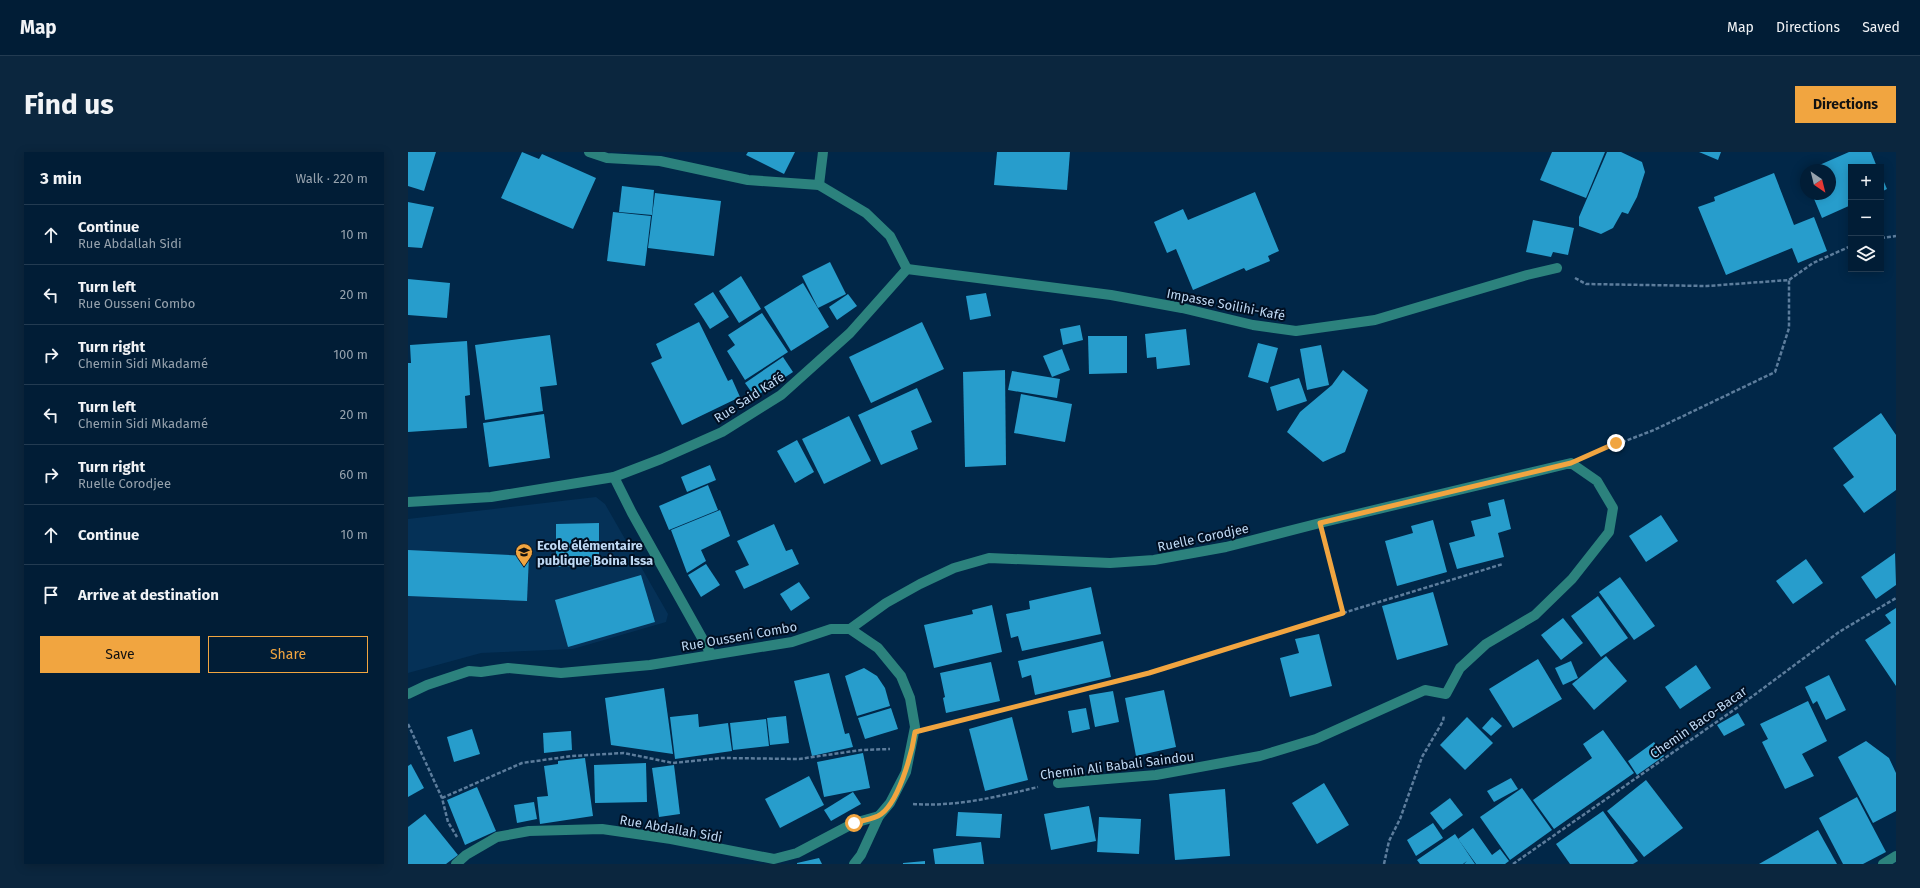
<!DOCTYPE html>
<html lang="en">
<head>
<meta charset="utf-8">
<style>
	:root { --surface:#011d36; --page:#0b263e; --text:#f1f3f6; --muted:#96a2ad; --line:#233b51; --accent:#f1a540 }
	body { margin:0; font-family:"Fira Sans",sans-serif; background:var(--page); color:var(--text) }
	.controls { position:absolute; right:12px; top:12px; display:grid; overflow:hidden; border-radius:0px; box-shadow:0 2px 10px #0003 }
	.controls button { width:36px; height:36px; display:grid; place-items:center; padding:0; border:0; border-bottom:1px solid var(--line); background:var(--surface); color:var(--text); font:20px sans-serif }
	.compass { position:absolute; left:1392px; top:12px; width:36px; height:36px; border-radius:50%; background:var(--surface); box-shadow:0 2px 10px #0003; rotate:145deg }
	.stop { position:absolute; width:12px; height:12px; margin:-9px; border:3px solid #f1a540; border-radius:50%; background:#fff }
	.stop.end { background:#f1a540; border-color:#fff; box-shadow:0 1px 4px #0008 }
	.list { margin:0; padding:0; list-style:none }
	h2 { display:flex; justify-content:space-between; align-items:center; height:52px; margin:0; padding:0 16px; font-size:17px }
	h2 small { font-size:13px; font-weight:400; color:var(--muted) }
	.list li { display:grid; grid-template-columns:26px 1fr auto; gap:12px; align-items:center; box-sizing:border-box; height:60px; padding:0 16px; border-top:1px solid var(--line) }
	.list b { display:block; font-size:15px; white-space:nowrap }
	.list p { margin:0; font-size:13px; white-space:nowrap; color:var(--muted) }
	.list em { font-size:13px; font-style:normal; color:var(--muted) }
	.actions { display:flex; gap:8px; padding:12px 16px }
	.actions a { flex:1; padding:9px 0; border:1px solid var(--accent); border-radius:0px; text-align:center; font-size:14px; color:var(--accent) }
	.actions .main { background:var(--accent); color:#111 }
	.icon { flex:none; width:22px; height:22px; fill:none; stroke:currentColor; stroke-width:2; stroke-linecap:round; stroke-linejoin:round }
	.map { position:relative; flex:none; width:1488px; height:712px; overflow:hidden; border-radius:0px }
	header { display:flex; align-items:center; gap:24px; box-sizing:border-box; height:56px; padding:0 20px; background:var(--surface); border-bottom:1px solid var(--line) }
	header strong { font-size:19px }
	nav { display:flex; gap:22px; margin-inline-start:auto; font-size:14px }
	.intro { display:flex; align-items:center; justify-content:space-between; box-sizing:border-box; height:96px; padding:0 24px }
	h1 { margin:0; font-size:28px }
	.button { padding:10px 18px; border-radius:0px; background:var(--accent); color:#111; font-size:14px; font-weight:700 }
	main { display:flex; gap:24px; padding:0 24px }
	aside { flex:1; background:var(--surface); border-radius:0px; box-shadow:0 2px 10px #0003 }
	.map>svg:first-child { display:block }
	.built { fill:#053157 }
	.building { fill:#279dcc }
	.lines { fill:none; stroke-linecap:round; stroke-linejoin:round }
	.path { stroke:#5d7d9c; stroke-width:2.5; stroke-dasharray:4 2; stroke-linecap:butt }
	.minor { stroke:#2c827d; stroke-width:10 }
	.route { stroke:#f1a540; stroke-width:5 }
	.labels { text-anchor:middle; stroke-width:4; stroke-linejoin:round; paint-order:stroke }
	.street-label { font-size:13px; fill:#bed8f3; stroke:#000f22 }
	.poi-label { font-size:13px; font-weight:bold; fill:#bed8f3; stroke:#000f22; text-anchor:start }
</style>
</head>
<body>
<header>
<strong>Map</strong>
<nav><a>Map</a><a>Directions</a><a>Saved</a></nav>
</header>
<div class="intro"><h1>Find us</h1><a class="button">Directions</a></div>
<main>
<aside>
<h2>3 min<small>Walk · 220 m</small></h2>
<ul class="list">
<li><svg class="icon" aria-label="ahead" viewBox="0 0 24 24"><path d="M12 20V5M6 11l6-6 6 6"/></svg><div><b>Continue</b><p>Rue Abdallah Sidi</p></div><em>10 m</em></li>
<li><svg class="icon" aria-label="left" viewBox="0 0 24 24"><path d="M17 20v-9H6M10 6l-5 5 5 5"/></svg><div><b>Turn left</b><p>Rue Ousseni Combo</p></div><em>20 m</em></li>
<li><svg class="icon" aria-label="right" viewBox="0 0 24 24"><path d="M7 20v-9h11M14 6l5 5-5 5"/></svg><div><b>Turn right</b><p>Chemin Sidi Mkadamé</p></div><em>100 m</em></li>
<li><svg class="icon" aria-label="left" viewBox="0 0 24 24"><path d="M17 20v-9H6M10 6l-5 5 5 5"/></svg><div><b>Turn left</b><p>Chemin Sidi Mkadamé</p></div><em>20 m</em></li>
<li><svg class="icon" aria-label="right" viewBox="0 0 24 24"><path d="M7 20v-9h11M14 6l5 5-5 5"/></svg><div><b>Turn right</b><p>Ruelle Corodjee</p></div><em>60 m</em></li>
<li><svg class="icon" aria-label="ahead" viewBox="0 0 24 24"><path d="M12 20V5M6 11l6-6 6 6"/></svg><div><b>Continue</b></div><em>10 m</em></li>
<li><svg class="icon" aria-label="arrive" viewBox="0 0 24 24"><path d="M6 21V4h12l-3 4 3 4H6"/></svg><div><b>Arrive at destination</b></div></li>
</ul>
<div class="actions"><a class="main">Save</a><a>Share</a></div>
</aside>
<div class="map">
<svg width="1488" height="712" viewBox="0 0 1488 712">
	<rect width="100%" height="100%" fill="#012748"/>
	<polygon class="built" points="188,345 197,352 260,462 258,470 165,497 73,501 0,521 0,367"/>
	<g class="building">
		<polygon points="0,0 28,0 16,39 0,34"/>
		<polygon points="114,0 131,7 134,2 188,26 165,77 93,46"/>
		<polygon points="340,0 387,0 376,22 338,3"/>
		<polygon points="589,0 662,0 659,38 586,33"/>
		<polygon points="1144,0 1197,0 1178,46 1132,28"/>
		<polygon points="1199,0 1213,0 1234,10 1237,20 1229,45 1220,62 1214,60 1205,76 1193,82 1171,74 1171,65"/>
		<polygon points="1291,0 1313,0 1310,8"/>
		<polygon points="1441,0 1463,0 1469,15 1443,15 1443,53 1414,66 1404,42 1422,42 1422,18 1400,18"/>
		<polygon points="1366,21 1386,73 1406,65 1419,99 1390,111 1384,96 1318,123 1290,55 1307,49 1306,45"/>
		<polygon points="1473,23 1479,37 1473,40"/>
		<polygon points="214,34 246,38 244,63 211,60"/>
		<polygon points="847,40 871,99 860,104 862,109 838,119 836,116 785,138 768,97 759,101 746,70 775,57 780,68"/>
		<polygon points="247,41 313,49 306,104 240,96"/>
		<polygon points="0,50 26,55 14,96 0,95"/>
		<polygon points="205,60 243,64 237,114 199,109"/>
		<polygon points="1125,68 1166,76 1160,103 1145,100 1143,105 1118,100"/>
		<polygon points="422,110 438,142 410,156 394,124"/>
		<polygon points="333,124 353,157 331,171 311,139"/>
		<polygon points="0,127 42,131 39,166 0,163"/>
		<polygon points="395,131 421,175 383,199 356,155"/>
		<polygon points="305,140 321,165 302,177 286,152"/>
		<polygon points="578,141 583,164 562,168 558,144"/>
		<polygon points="440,142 449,154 429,168 421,155"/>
		<polygon points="354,161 380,200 337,228 319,199 327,193 320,183"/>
		<polygon points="291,170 320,229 324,227 332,245 274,273 243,211 254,206 248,192"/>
		<polygon points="514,170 536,217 463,251 441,205"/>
		<polygon points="672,173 675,188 655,193 652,177"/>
		<polygon points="778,177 782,213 749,217 748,205 739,206 737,182"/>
		<polygon points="142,183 149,233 132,235 135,259 77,268 67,193"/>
		<polygon points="680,184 719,184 719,221 681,222"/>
		<polygon points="59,189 62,243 57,244 59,276 0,280 0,211 3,211 2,193"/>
		<polygon points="850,191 870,196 860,231 840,225"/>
		<polygon points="913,193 921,233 899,238 892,197"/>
		<polygon points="654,197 662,218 644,225 635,204"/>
		<polygon points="375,205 385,220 347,245 337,231"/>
		<polygon points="597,218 598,313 557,315 555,220"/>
		<polygon points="935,218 960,238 937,300 915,310 879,280 892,260 924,233"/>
		<polygon points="604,219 652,227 649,246 600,238"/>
		<polygon points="891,226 899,249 869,259 862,235"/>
		<polygon points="509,236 524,270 503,279 510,297 473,313 450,263"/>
		<polygon points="613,242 664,252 657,290 606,281"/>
		<polygon points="1473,261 1488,283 1488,338 1456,361 1435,333 1446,325 1425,296"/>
		<polygon points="136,262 142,306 81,315 75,271"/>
		<polygon points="441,264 463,309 416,332 394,287"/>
		<polygon points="389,288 406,320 387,331 369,299"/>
		<polygon points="302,313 308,328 279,340 273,325"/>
		<polygon points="300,333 310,358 261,378 251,354"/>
		<polygon points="1096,347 1103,377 1090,381 1096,405 1049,417 1041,391 1067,384 1063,369 1083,364 1080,351"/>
		<polygon points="312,358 322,384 293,398 298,409 279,421 263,378"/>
		<polygon points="1253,363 1270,389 1238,410 1221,384"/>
		<polygon points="1025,368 1039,420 989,434 977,389 1005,381 1003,374"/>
		<polygon points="191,371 191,414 148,415 148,372"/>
		<polygon points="366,372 378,399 384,397 391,412 336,437 327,419 341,413 329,389"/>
		<polygon points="0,398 121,404 119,449 0,444"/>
		<polygon points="1487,401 1488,433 1468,447 1453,425"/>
		<polygon points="1398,407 1415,431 1385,452 1368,429"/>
		<polygon points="298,412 312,433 293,445 280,423"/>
		<polygon points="233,423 247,470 160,495 147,448"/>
		<polygon points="1212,425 1247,474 1226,488 1191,440"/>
		<polygon points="391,430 402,446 383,459 372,442"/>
		<polygon points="683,435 693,482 614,499 610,484 603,486 598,462 622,457 621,449"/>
		<polygon points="1025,440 1040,493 989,508 974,454"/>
		<polygon points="1190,444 1220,486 1193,505 1163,464"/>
		<polygon points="584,453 594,500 526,516 516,473 565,462 564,458"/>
		<polygon points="1488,456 1488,534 1457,488 1483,471 1477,463"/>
		<polygon points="1155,466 1175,491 1153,508 1133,483"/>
		<polygon points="911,482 924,534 882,545 872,506 891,501 887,487"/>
		<polygon points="695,489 703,525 627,543 623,523 614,526 610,509"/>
		<polygon points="1198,504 1219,529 1186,558 1164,532"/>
		<polygon points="1130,507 1154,547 1105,576 1081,537"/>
		<polygon points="1163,509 1170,526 1155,533 1147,516"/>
		<polygon points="583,510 592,549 538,561 535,546 537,545 532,521"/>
		<polygon points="1288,513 1303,536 1272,557 1257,535"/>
		<polygon points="456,516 469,524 477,536 482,554 449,564 437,524"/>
		<polygon points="421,521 437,582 441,581 445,595 404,604 386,529"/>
		<polygon points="1421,523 1438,558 1418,568 1409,549 1405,552 1397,535"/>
		<polygon points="256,536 265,602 203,593 197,546"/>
		<polygon points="756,538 768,595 728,604 717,546"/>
		<polygon points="705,539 711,570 687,575 681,543"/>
		<polygon points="1400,549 1419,589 1394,602 1406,624 1377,637 1354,590 1360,587 1352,572"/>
		<polygon points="483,556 490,577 457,587 450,566"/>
		<polygon points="678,556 682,577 664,581 660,559"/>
		<polygon points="1330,561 1337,573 1316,584 1309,573"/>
		<polygon points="290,562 291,575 320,571 324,599 267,607 262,565"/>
		<polygon points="378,564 381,591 362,593 359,566"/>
		<polygon points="604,565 620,628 577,639 561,577"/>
		<polygon points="1059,565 1085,591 1057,618 1032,593"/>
		<polygon points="1084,565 1094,574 1083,584 1074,576"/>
		<polygon points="358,567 361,594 325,598 322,571"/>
		<polygon points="64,577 72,602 46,610 39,585"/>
		<polygon points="1195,578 1226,621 1146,677 1125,648 1184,606 1175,592"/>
		<polygon points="163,579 164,598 136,601 135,581"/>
		<polygon points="1458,589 1481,606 1488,621 1488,659 1465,671 1430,605"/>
		<polygon points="1246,590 1256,604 1229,623 1220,609"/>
		<polygon points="455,601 462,636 416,645 409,610"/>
		<polygon points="177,606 185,664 132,672 129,645 140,644 136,614 150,612 150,609"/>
		<polygon points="238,611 239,650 187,651 186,613"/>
		<polygon points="3,612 16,636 0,645 0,614"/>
		<polygon points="266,613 272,662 251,665 244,616"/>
		<polygon points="401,624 416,653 372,676 357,647"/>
		<polygon points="1103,626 1110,637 1086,650 1079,639"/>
		<polygon points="1238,628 1275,676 1236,705 1199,659"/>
		<polygon points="916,631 941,673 909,692 884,651"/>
		<polygon points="69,635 88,679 57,693 39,648"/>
		<polygon points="1114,636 1144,678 1102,708 1072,665"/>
		<polygon points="817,637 822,704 767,708 761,642"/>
		<polygon points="445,640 453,652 423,669 416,658"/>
		<polygon points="1449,645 1478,700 1455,712 1435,712 1411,666"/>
		<polygon points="1042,646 1055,663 1035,678 1022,661"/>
		<polygon points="126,650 129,667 109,671 106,653"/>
		<polygon points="681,654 688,689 643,698 636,662"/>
		<polygon points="1195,659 1230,709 1225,712 1162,712 1148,692"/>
		<polygon points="550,660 594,662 592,686 548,684"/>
		<polygon points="17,662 50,703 38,712 0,712 0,675"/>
		<polygon points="691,665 733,667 731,702 689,700"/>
		<polygon points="1025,671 1035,686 1008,704 999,688"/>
		<polygon points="1065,676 1084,703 1092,697 1101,709 1097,712 1068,712 1050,687"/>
		<polygon points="1410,678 1429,712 1351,712"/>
		<polygon points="1047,682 1067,712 1056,712 1059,709 1055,712 1012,712 1009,708"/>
		<polygon points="573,690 576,712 527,712 525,697"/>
		<polygon points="411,706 414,712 389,712 389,711"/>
		<polygon points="517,709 517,712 495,712 495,711"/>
	</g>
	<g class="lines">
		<g class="path">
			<polyline points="1473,86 1488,84"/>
			<polyline points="1167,126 1178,132 1299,134 1381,128 1405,111 1443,94"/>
			<polyline points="1186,301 1246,278 1367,220 1381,176 1381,128"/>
			<polyline points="935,461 1095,412"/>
			<polyline points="0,572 34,646 40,670 49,685"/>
			<polyline points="528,575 741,521 935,461 917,391"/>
			<polyline points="34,646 114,611 164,604 216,601 265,611 314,606 391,607 453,598 482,597"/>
			<path d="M505 652C547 655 589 645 630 635"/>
			<polyline points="976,712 981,689 992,667 1014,605 1035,569 1036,563"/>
			<polyline points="1105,712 1330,555 1431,480 1488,446"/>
		</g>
		<g class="minor">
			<polyline points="411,33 415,0"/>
			<polyline points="499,117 703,143 774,156 845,173 888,179 967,168 1119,123 1149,116"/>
			<polyline points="206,325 224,361 303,502"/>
			<polyline points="0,350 83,345 206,325 253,307 314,280 373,243 442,181 499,117 482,84 458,61 411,33 340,28 252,9 199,6 181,0"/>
			<polyline points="442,477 478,451 512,432 546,416 581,406 702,411 746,408 818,395 912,371 1163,311 1189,329 1205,356 1201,380 1164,427 1127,463 1078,492 1052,516 1038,542 1017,538 908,587 852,604 748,623 650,631"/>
			<polyline points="0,542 19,533 61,519 73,520 100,516 153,521 242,513 384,490 423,477 442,477 470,496 493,524 502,546 507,575 498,620 482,651 471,664 453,703 446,712"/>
			<polyline points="48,712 58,703 89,685 121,679 194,677 263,687 366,707 389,701 446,671 471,664"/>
			<polyline points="1475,712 1488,704"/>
		</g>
	</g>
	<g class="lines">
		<path class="route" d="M446 671C454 669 463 667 470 664 490 654 504 601 507 580L741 521 935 461 912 371 1163 311 1208 291"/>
	</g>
	<defs>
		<g id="school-pin" transform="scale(0.9)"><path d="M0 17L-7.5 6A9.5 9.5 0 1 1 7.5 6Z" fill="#f1a540" stroke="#000f22"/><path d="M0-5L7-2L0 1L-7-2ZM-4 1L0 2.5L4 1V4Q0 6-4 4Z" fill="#111"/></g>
	</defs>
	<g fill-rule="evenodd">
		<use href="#school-pin" x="116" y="400"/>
	</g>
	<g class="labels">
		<g class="street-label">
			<text transform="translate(818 152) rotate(11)" y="5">Impasse Soilihi-Kafé</text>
			<text transform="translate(341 245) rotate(-33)" y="5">Rue Said Kafé</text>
			<text transform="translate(795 385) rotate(-12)" y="5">Ruelle Corodjee</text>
			<text transform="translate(331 484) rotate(-10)" y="5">Rue Ousseni Combo</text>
			<text transform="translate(1290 570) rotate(-35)" y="5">Chemin Baco-Bacar</text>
			<text transform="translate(709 613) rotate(-7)" y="5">Chemin Ali Babali Saindou</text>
			<text transform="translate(263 676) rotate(10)" y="5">Rue Abdallah Sidi</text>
		</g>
		<g class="poi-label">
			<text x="129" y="398">Ecole élémentaire<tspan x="129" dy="15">publique Boina Issa</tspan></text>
		</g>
	</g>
</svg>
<div class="controls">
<button>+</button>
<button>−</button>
<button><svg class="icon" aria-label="layers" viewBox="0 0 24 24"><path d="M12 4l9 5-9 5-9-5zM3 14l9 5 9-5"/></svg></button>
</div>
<svg class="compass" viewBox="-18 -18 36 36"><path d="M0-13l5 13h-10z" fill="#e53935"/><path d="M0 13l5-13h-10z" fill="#96a2ad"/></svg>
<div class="stop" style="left:446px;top:671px"></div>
<div class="stop end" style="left:1208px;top:291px"></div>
</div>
</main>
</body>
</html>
